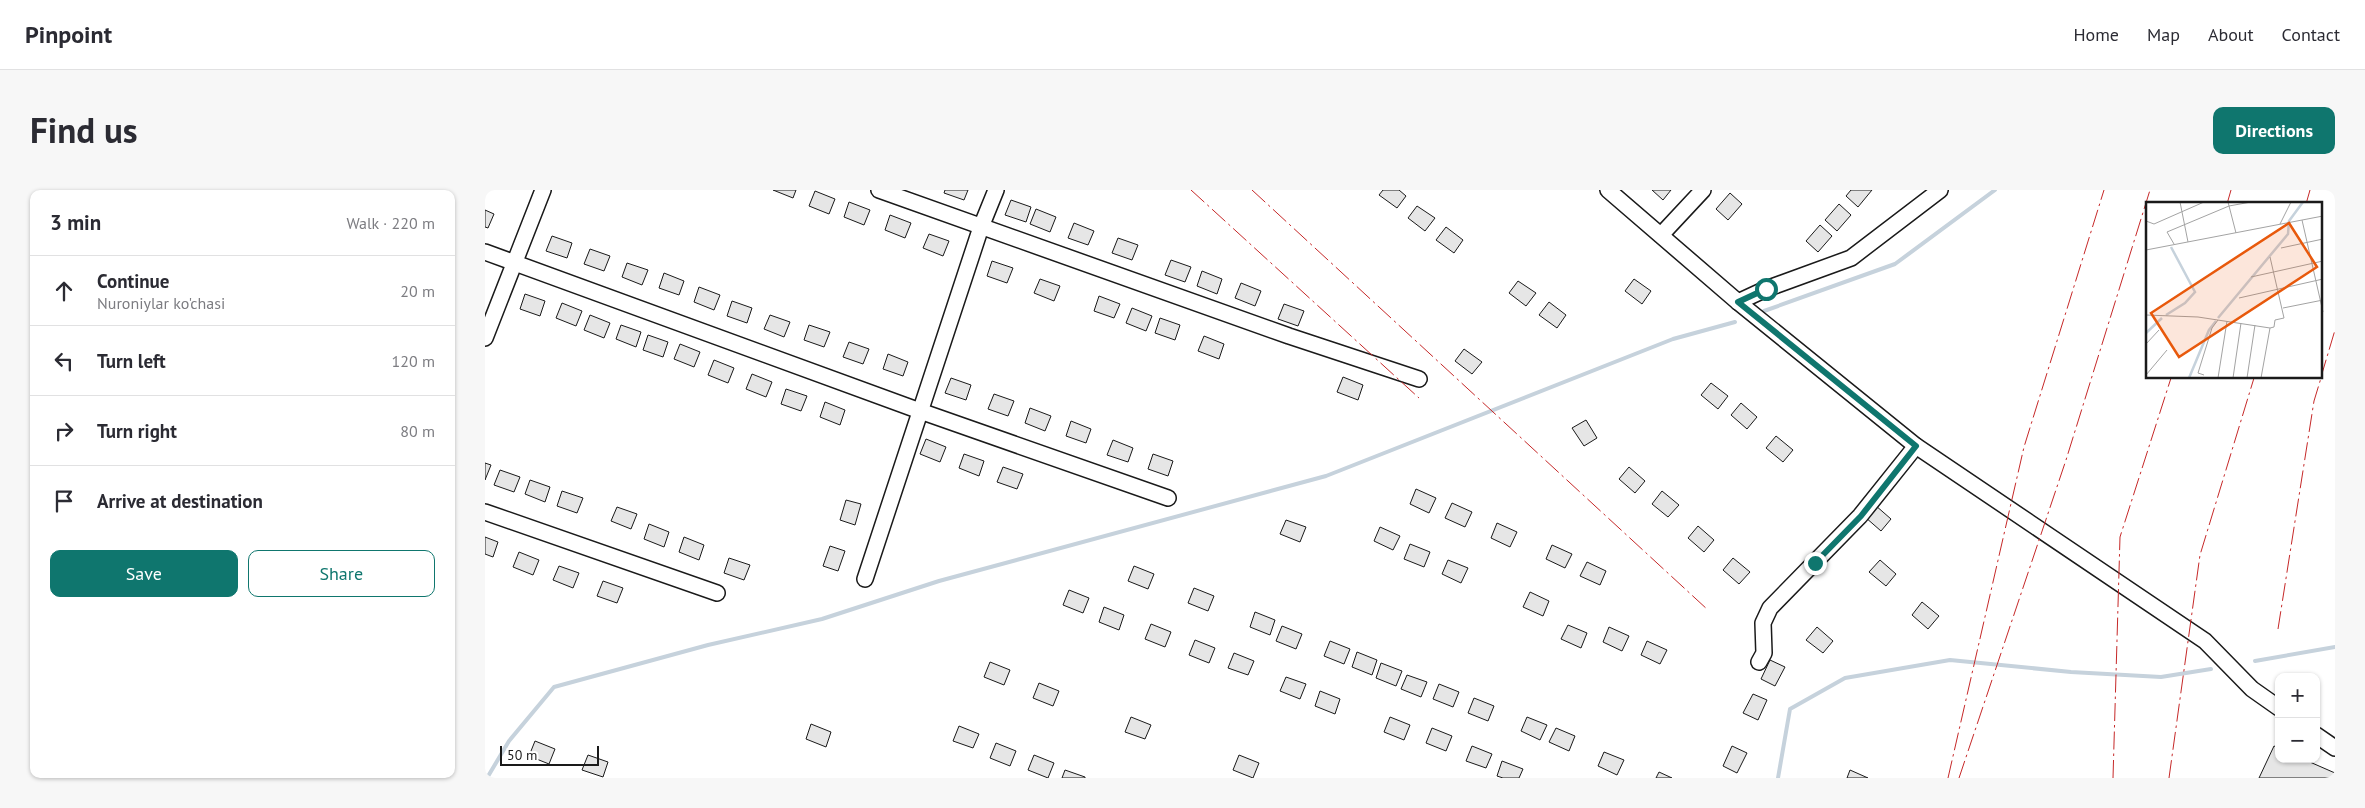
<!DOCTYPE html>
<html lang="en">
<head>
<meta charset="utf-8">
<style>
	:root { --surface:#fff; --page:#f7f7f7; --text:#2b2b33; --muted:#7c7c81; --line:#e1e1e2; --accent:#0f766e }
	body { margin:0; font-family:"PT Sans",sans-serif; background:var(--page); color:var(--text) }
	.controls { position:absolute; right:15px; bottom:15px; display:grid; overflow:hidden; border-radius:10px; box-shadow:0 1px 4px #0004 }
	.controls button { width:45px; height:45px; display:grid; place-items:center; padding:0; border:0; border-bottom:1px solid var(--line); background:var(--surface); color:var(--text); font:25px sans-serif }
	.scale { position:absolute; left:15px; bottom:12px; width:99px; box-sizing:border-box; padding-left:5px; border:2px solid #1a1a1a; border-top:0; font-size:14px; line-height:18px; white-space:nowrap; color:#1a1a1a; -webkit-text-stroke:4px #fff; paint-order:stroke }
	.stop { position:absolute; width:15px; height:15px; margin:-11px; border:4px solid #0f766e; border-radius:50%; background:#fff }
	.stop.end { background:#0f766e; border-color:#fff; box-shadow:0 1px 5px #0008 }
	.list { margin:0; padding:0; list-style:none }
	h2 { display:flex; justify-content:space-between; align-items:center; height:65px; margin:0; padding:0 20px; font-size:21px }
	h2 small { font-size:16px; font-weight:400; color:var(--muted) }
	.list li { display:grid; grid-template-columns:32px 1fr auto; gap:15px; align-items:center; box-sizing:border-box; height:70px; padding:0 20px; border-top:1px solid var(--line) }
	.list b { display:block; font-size:19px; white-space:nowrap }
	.list p { margin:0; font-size:16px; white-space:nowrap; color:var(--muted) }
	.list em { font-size:16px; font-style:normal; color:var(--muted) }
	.actions { display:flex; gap:10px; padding:15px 20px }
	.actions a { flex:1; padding:11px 0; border:1px solid var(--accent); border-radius:10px; text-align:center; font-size:18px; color:var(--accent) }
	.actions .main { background:var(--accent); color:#fff }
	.icon { flex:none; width:28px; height:28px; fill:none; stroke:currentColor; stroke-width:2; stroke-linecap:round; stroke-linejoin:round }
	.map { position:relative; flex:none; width:1850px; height:588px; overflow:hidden; border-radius:10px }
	header { display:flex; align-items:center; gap:30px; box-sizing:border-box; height:70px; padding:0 25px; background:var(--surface); border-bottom:1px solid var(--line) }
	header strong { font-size:24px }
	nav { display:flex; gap:28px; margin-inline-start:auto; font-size:18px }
	.intro { display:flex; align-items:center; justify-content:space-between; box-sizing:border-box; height:120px; padding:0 30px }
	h1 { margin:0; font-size:35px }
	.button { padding:12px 22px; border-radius:10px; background:var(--accent); color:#fff; font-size:18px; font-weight:700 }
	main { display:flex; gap:30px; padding:0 30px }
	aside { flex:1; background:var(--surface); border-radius:10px; box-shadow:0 1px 4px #0004 }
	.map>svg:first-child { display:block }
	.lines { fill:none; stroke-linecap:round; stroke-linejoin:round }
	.stream { stroke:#c6d2dc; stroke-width:4 }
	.building { fill:#e6e6e6; stroke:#1a1a1a }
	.minor-casing { stroke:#1a1a1a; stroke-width:18 }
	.minor { stroke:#fff; stroke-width:15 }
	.power { stroke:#c62828; stroke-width:1; stroke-dasharray:18 4 2.5 4; stroke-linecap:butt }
	.route { stroke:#0f766e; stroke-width:6 }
	.inset-river { fill:none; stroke:#c6d2dc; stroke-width:2.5 }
	.inset-road { fill:none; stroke:#a3a3a3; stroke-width:1 }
	.view { fill:#e8590c; fill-opacity:0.15; stroke:#e8590c; stroke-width:2.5 }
	.inset-edge { fill:none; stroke:#1a1a1a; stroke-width:2.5 }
</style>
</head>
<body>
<header>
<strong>Pinpoint</strong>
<nav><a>Home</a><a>Map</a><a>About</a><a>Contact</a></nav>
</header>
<div class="intro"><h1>Find us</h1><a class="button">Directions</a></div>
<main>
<aside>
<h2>3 min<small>Walk · 220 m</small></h2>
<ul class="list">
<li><svg class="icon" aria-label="ahead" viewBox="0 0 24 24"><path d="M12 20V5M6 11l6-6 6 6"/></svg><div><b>Continue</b><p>Nuroniylar ko'chasi</p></div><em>20 m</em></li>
<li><svg class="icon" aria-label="left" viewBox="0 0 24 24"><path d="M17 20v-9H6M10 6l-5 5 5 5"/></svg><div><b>Turn left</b></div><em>120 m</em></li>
<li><svg class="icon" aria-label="right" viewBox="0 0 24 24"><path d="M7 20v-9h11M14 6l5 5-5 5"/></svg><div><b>Turn right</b></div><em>80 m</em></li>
<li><svg class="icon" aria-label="arrive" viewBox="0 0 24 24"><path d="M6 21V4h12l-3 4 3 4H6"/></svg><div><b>Arrive at destination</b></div></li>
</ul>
<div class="actions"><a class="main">Save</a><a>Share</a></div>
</aside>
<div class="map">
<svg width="1850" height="588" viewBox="0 0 1850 588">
	<rect width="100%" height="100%" fill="#fff"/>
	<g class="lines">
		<g class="stream">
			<polyline points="1279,121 1410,74 1510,0"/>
			<polyline points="1770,471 1850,457"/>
			<polyline points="2,588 24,551 69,497 223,455 337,429 454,391 841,286 1188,149 1250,132"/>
			<polyline points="1293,588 1305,519 1360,488 1465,470 1586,482 1676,487 1726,479"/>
		</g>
	</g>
	<g class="building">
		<polygon points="288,0 311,0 308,8"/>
		<polygon points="460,0 483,0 479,10 459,3"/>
		<polygon points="898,0 914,0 921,6 912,18 894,5"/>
		<polygon points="1167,0 1186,0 1178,10"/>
		<polygon points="1366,0 1387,0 1373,17 1361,6"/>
		<polygon points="330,1 350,9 344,24 324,16"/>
		<polygon points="1245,3 1257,14 1243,30 1231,19"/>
		<polygon points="526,10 546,17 541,32 520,25"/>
		<polygon points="364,12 385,20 379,35 359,27"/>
		<polygon points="1354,14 1366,25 1352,41 1340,30"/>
		<polygon points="932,16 950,28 940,41 923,28"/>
		<polygon points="551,19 571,27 565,42 545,34"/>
		<polygon points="0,20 9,24 3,38 0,37"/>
		<polygon points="405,25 426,33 420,48 400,40"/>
		<polygon points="589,33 609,41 603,55 583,48"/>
		<polygon points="1335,35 1347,46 1333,62 1321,51"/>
		<polygon points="961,37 978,50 969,63 951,50"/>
		<polygon points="444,44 464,51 458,66 438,58"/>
		<polygon points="67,46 87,53 82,68 61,61"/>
		<polygon points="633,48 653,55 647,70 627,63"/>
		<polygon points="105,59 125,66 119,81 99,74"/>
		<polygon points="686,70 706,77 700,92 680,85"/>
		<polygon points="507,71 528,78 522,93 502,86"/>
		<polygon points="142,73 163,80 157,95 137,87"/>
		<polygon points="717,81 737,89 732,104 712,96"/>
		<polygon points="179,83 199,91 194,105 174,98"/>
		<polygon points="555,89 575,96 569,111 549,103"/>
		<polygon points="1149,89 1166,101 1157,114 1140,101"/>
		<polygon points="1033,91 1051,103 1041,116 1024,103"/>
		<polygon points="756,93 776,101 770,116 750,108"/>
		<polygon points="214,97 235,105 229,120 209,112"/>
		<polygon points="40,104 60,111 55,126 35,119"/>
		<polygon points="614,106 635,114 629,128 609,121"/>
		<polygon points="247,111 267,118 262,133 242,126"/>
		<polygon points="1064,112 1081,125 1072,138 1054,125"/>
		<polygon points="77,113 97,121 91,136 71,128"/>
		<polygon points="799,114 819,121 813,136 793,129"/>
		<polygon points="647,118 667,126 661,141 641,133"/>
		<polygon points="105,125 125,133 119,148 99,140"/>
		<polygon points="285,125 305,132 299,147 279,139"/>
		<polygon points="675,128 695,135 690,150 670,143"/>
		<polygon points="136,135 156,142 151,157 131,149"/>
		<polygon points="324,135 345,142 339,157 319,150"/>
		<polygon points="163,145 183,152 178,167 158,160"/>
		<polygon points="719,146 739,154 734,169 713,161"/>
		<polygon points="364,152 384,159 378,174 358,167"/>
		<polygon points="195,154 215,162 209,177 189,169"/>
		<polygon points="979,159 997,172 987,184 970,171"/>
		<polygon points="403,164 423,172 418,186 398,179"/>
		<polygon points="229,170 249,178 243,193 223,185"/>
		<polygon points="267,184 287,192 281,207 261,199"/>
		<polygon points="858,187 878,195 873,210 852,202"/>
		<polygon points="466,188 486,195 481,210 460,203"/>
		<polygon points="1226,193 1243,206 1233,219 1216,205"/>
		<polygon points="301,199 322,206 316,221 296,214"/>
		<polygon points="509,204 529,211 523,226 503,219"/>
		<polygon points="340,212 360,220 355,235 335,227"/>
		<polygon points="1256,213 1272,227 1262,239 1246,225"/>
		<polygon points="545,218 566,226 560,241 540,233"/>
		<polygon points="1101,230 1112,248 1099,256 1087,238"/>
		<polygon points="586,231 606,239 601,253 581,246"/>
		<polygon points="1291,246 1308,260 1298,272 1281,258"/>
		<polygon points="441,249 461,257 455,272 435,264"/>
		<polygon points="628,250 648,258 643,272 622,265"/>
		<polygon points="479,264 499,271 494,286 474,278"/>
		<polygon points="668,264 688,271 683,286 663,279"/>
		<polygon points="0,273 6,275 0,290"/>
		<polygon points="518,277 538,284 532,299 512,292"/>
		<polygon points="1144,277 1160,291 1150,303 1134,289"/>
		<polygon points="15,280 35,287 29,302 9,295"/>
		<polygon points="45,290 65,297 60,312 40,304"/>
		<polygon points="931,299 951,308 944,323 925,314"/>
		<polygon points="77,301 98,308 92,323 72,316"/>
		<polygon points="1177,301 1194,315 1183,327 1167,314"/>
		<polygon points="361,310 376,314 370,335 355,330"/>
		<polygon points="967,313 987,322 980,337 960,328"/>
		<polygon points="1390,315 1406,329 1396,341 1380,327"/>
		<polygon points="132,317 152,324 146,339 126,331"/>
		<polygon points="801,330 821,337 815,352 795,344"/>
		<polygon points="1012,333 1032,342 1025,357 1006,348"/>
		<polygon points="164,334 184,342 179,357 159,349"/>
		<polygon points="1213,336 1229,350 1219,362 1203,348"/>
		<polygon points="895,337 915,346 908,360 889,351"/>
		<polygon points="0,347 13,352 8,367 0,364"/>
		<polygon points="199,347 219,355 214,370 194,362"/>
		<polygon points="925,354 945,362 939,377 919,369"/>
		<polygon points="1067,355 1087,364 1080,378 1061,369"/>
		<polygon points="345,356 360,361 353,381 338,376"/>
		<polygon points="34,362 54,370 48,385 28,377"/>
		<polygon points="244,368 265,375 259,390 239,383"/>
		<polygon points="1248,368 1265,382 1254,394 1238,380"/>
		<polygon points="963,370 983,378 976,393 957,384"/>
		<polygon points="1395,370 1411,384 1401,396 1384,382"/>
		<polygon points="1102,372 1121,381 1115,395 1095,386"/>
		<polygon points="74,376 94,383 88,398 68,390"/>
		<polygon points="649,376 669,384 663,399 643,391"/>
		<polygon points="118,391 138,398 132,413 112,406"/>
		<polygon points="709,398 729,406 723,421 703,413"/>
		<polygon points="584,400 604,408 598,423 578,415"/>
		<polygon points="1045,402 1064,411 1058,426 1038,417"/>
		<polygon points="1437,412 1454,426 1443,439 1427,425"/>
		<polygon points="619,417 639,425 634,440 614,432"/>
		<polygon points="770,422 790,430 785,445 765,437"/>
		<polygon points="666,434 686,442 680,457 660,449"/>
		<polygon points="1083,435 1102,443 1096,458 1076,449"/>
		<polygon points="797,436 817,444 811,459 791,451"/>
		<polygon points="1124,437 1144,446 1137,461 1118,452"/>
		<polygon points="1332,437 1348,451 1338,463 1321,450"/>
		<polygon points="710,450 730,458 724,473 704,465"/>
		<polygon points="845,451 865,459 859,474 839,466"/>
		<polygon points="1162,451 1182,460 1175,474 1156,465"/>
		<polygon points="872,462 892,470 887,485 867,477"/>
		<polygon points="749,463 769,471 763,485 743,478"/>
		<polygon points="1285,470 1300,477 1290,496 1276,489"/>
		<polygon points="505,472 525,480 519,495 499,487"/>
		<polygon points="896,473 917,481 911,496 891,488"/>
		<polygon points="922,485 942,492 936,507 916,499"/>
		<polygon points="801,487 821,494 815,509 795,501"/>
		<polygon points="554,493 574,501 568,516 548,508"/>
		<polygon points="954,494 974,502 968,517 948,509"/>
		<polygon points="835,501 855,509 850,524 830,516"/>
		<polygon points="1268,504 1282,510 1273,530 1258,523"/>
		<polygon points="989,508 1009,516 1003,531 983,523"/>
		<polygon points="646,527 666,535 660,549 640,542"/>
		<polygon points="905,527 925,535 919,550 899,542"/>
		<polygon points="1042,527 1062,535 1055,550 1036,541"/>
		<polygon points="326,534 346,542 341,557 321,549"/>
		<polygon points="474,536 494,544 488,558 468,551"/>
		<polygon points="947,538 967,546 961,561 941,553"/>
		<polygon points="1071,538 1090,546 1084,561 1064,552"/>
		<polygon points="50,551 70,559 64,574 44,566"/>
		<polygon points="511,553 531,561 525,576 505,568"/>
		<polygon points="987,556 1007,564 1001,578 981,571"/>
		<polygon points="1247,556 1262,563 1252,583 1238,576"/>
		<polygon points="1789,556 1794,558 1794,569 1818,569 1850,583 1850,588 1774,588"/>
		<polygon points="1119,562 1139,570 1132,585 1113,576"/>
		<polygon points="103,565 123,572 118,587 97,580"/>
		<polygon points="549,565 569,573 563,588 543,580"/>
		<polygon points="754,565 774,573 768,588 748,580"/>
		<polygon points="1017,571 1038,579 1034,588 1018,588 1012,586"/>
		<polygon points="580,580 600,587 600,588 577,588"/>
		<polygon points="1365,580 1383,588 1362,588"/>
		<polygon points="1174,582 1187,588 1171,588"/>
	</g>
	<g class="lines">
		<g class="minor-casing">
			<g id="minor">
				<polyline points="394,0 804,146 934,189"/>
				<polyline points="1123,0 1253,112 1431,256 1720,451 1767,499 1794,518"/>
				<polyline points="1176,45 1218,0"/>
				<polyline points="0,62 435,221 683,308"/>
				<polyline points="1253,112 1281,99 1366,68 1455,0"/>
				<polyline points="0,148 58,0"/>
				<polyline points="0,322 232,403"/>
				<polyline points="380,389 496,37 511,0"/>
				<polyline points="1274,472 1279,463 1278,433 1285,418 1375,326 1431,256"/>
				<polyline points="1831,545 1850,558"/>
			</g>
		</g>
		<use href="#minor" class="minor"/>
		<g class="power">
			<polyline points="706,0 934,208"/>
			<polyline points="767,0 1223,420"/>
			<polyline points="1742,14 1746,0"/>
			<polyline points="1821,14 1825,0"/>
			<polyline points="1836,187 1850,140"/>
			<polyline points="1793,439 1829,211 1836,188"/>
			<polyline points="1463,588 1539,257 1619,0"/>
			<polyline points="1474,588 1581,270 1665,0"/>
			<polyline points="1628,588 1635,347 1686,188"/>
			<polyline points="1684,588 1715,365 1769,188"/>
		</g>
	</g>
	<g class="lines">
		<polyline class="route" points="1281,99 1253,112 1431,256 1376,326 1330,373"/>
	</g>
	<g transform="translate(1661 12)">
		<rect width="176" height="176" fill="#fff"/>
		<path class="inset-river" d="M20 113 39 101 49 90 25 45M72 116 142 32 143 19 157 0M0 131 16 116M43 176 63 128 70 119"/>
		<path class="inset-road" d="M34 0 42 40M82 0 90 31M156 18 177 110M0 19 8 22 58 0M134 22 145 0M28 42 21 30 83 4 105 0M135 46 177 37M0 48 177 14M105 75 177 59M93 96 177 77M137 106 177 98M0 113 52 115 124 126M124 126 128 125 129 118 138 116 124 55M0 142 13 128M0 173 21 148M58 173 52 171 66 126 72 118M72 176 81 119M87 176 95 121M101 176 109 123M115 176 124 126"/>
		<path class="view" d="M143 21 171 65 33 155 5 111Z"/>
		<rect width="176" height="176" class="inset-edge"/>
	</g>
</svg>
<div class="controls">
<button>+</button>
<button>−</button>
</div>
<div class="scale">50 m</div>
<div class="stop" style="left:1281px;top:99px"></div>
<div class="stop end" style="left:1330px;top:373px"></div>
</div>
</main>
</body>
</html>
